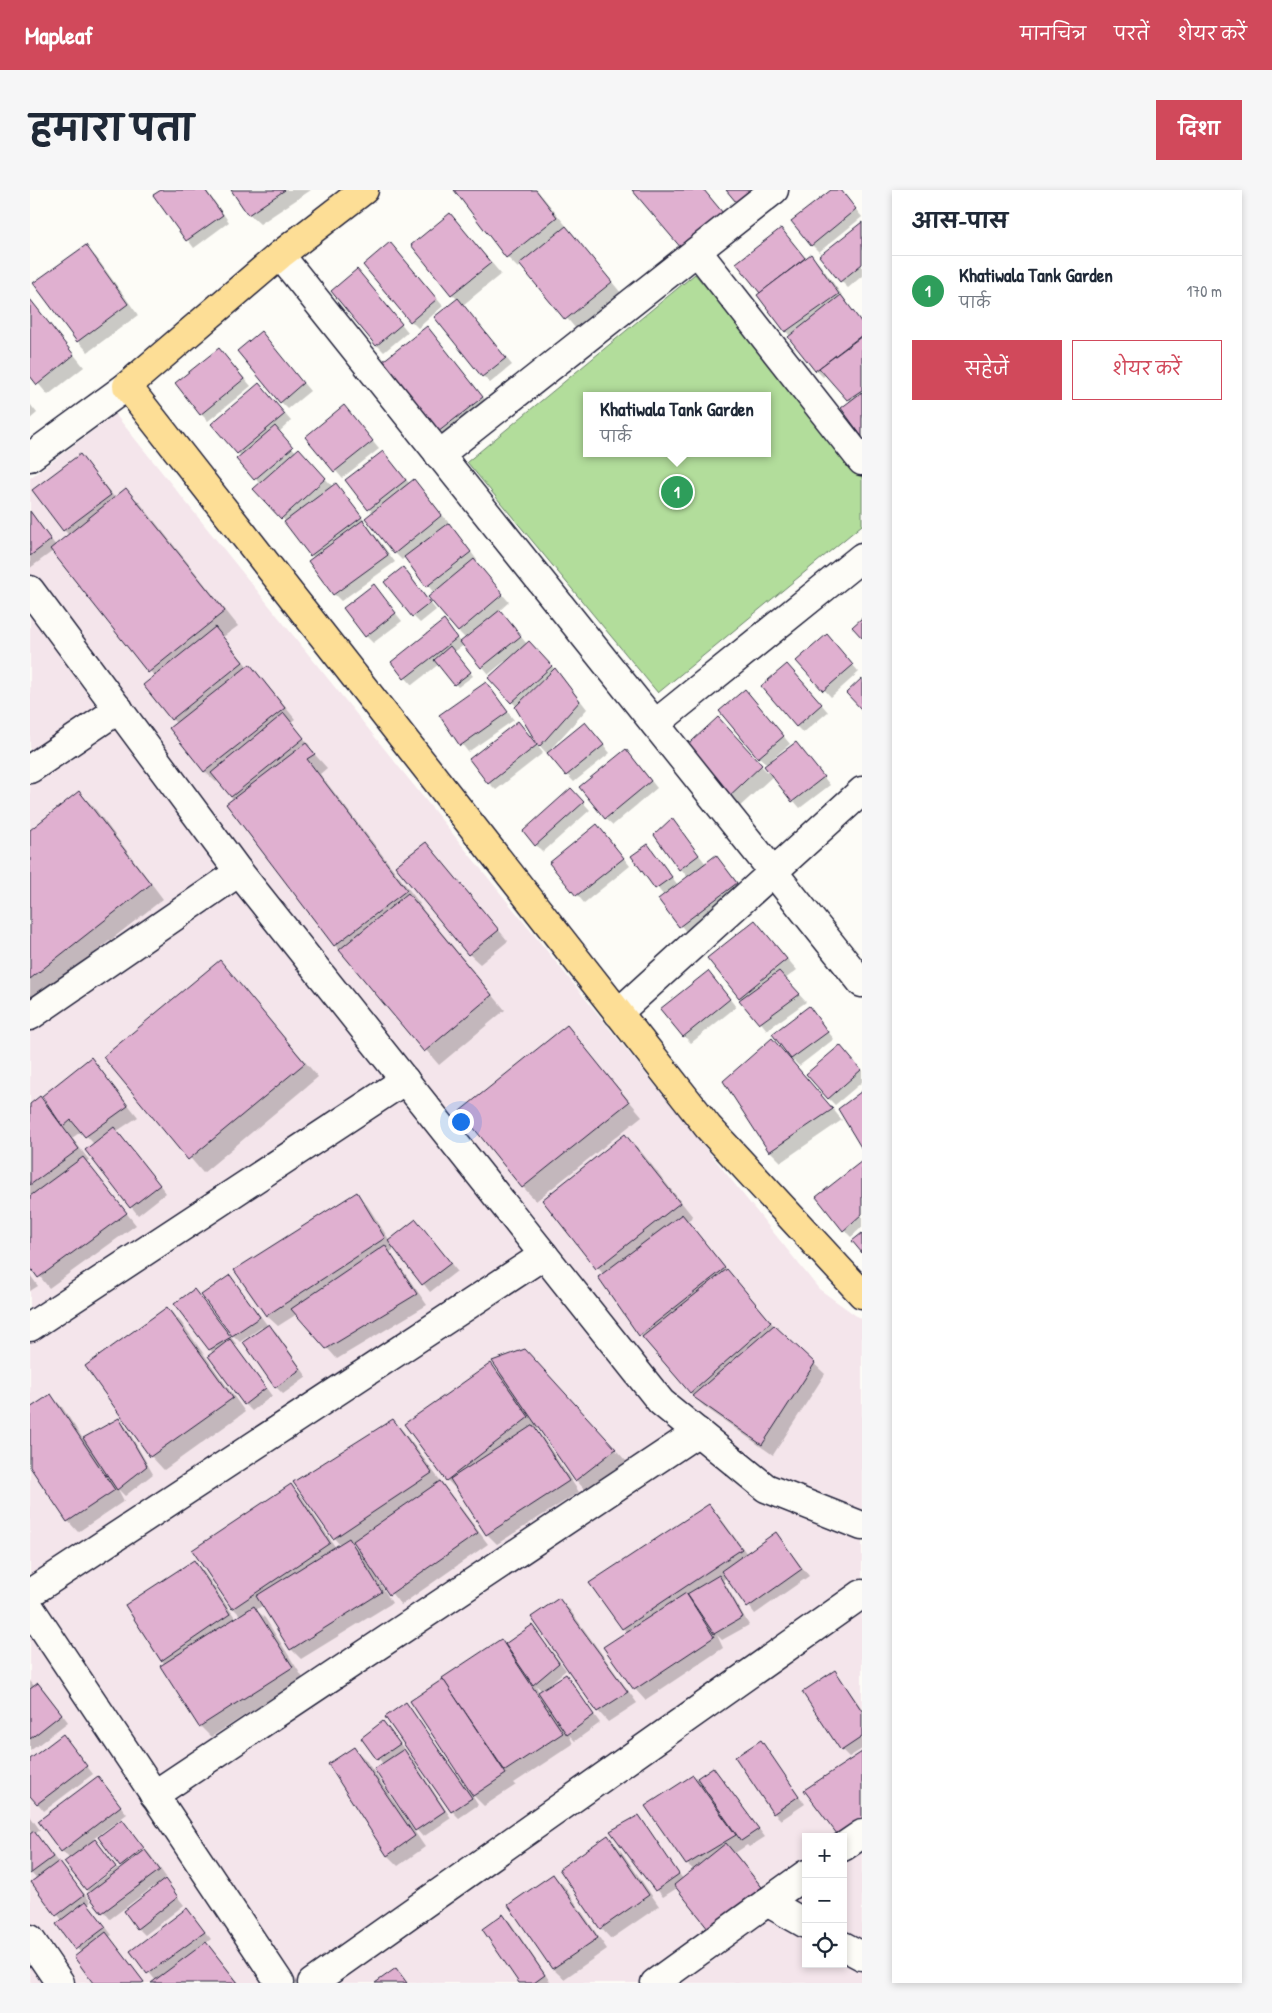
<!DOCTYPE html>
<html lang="hi">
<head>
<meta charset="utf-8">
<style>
	:root { --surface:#fff; --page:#f6f6f7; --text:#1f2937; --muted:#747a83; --line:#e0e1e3; --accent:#d1495b }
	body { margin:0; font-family:"Patrick Hand","Playpen Sans Deva",sans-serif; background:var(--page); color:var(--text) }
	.controls { position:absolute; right:15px; bottom:15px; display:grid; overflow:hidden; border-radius:0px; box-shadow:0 2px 8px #0003 }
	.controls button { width:45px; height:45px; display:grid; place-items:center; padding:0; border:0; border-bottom:1px solid var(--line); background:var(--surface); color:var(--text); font:25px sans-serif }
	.you { position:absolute; left:430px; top:931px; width:18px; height:18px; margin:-12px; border:4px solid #fff; border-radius:50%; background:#1a73e8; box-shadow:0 0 0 8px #1a73e833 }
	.badge { display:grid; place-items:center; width:32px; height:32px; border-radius:50%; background:var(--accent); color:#fff; font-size:16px; font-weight:700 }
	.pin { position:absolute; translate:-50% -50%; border:2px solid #fff; box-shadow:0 1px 5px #0006 }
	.popup { position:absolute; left:553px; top:202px; width:188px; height:65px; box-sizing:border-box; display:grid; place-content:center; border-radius:0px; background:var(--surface); filter:drop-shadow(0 1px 4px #0005); font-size:16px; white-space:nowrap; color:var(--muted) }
	.popup b { font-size:19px; color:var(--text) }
	.popup::after { content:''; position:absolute; left:50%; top:100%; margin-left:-10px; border:10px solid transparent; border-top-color:var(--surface) }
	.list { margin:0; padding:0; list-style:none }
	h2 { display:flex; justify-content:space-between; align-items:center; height:65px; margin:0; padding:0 20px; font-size:21px }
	h2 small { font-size:16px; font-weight:400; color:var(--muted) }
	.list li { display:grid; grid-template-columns:32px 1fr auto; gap:15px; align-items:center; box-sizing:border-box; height:70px; padding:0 20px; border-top:1px solid var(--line) }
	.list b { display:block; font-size:19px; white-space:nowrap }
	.list p { margin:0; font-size:16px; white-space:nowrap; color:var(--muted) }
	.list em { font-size:16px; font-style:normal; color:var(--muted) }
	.actions { display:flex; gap:10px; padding:15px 20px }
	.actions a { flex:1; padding:11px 0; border:1px solid var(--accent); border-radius:0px; text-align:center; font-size:18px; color:var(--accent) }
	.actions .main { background:var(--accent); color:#fff }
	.icon { flex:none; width:28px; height:28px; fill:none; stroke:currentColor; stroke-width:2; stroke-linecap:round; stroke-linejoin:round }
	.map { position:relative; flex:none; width:832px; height:1793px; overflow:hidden; border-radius:0px }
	header { display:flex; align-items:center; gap:30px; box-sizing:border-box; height:70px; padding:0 25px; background:var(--accent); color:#fff }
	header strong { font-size:24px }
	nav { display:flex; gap:28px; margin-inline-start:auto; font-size:18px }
	.intro { display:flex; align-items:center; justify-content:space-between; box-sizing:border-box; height:120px; padding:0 30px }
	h1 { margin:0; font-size:35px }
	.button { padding:12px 22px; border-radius:0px; background:var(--accent); color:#fff; font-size:18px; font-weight:700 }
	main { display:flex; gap:30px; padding:0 30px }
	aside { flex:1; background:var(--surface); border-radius:0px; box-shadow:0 2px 8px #0003 }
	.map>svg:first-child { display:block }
	.built { fill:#f4e5eb; fill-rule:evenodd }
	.green { fill:#b2dd9b; stroke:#6a806b; fill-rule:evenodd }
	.shadow { fill:#0003; fill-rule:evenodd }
	.building { fill:#e0b0d0; stroke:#22223b }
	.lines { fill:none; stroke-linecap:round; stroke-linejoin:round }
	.minor-casing { stroke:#22223b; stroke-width:31 }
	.major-casing { stroke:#22223b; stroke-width:31 }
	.minor { stroke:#fdfcf7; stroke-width:28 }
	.major { stroke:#fdde96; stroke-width:28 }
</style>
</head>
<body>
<header>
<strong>Mapleaf</strong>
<nav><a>मानचित्र</a><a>परतें</a><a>शेयर करें</a></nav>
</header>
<div class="intro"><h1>हमारा पता</h1><a class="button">दिशा</a></div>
<main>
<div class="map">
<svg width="832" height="1793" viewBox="0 0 832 1793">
	<rect width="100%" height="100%" fill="#fdfcf7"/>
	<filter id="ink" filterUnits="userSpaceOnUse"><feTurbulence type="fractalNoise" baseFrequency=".02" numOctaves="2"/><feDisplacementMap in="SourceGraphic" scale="10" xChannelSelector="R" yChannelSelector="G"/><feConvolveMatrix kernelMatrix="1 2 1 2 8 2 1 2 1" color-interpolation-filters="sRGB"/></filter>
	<g filter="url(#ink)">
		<path class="built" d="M85 224 789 1099 832 1130V1793H0V288ZM776 1647H813V1774H776Z"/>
		<path class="green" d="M665 84 832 287V335L628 503 437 272ZM557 206H737V263H557Z"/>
		<g class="shadow">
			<polygon points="133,0 176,0 199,32 164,58 125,6"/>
			<polygon points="203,0 281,0 230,34 219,24"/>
			<polygon points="426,0 507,0 591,103 546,139 492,75 488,78 477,67 425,1"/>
			<polygon points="698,0 735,0 714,18"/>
			<polygon points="803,0 810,0 832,27 789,62 782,55"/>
			<polygon points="420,24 471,84 433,115 482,175 460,193 453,186 428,110 422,104"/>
			<polygon points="832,33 832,86 818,98 811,91"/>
			<polygon points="751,40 776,70 781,66 791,76 832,133 832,244 821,212 796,184 793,187 786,180 756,141 731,103"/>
			<polygon points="55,57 66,67 108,125 58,162 48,151"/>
			<polygon points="367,61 413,116 388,138 381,131"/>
			<polygon points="334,88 378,142 354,162 347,155"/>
			<polygon points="0,110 54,177 18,205 0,184"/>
			<polygon points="397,138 462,218 420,252 354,171"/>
			<polygon points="237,150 280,201 258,219 251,212"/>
			<polygon points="189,159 221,196 178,231 171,224"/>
			<polygon points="236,202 261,231 249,242 266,262 276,267 303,297 306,295 313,302 365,372 311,411 304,404 284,368 256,332 225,299 230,295 211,266 183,234"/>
			<polygon points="0,214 7,223 0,229"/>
			<polygon points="314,217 349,259 312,288 277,247"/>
			<polygon points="353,262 380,294 391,298 426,342 447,370 445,372 479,412 469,421 497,454 506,459 532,487 557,519 518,562 562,541 580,563 544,592 510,556 486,516 460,488 476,473 475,471 459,484 434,455 424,462 443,486 428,497 409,474 382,495 362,472 413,432 431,453 436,449 428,441 404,403 375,367 372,370 365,363 343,323 317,290"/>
			<polygon points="50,265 85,308 96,300 110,313 208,436 193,447 218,477 220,476 230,486 265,529 261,532 280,556 278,557 297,578 290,584 390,714 389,715 475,820 409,875 305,755 204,610 188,590 186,592 175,582 141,538 147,534 142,529 125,487 23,361 0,378 0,321 26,356 39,345 34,340"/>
			<polygon points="380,386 406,420 390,433 383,426"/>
			<polygon points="344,396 372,431 343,453 336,446"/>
			<polygon points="804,453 829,482 801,507 768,471"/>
			<polygon points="764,482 798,522 773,543 766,536"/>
			<polygon points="456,494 484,530 438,562 410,526"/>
			<polygon points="722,508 760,554 743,568 745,570 766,553 800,595 770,618 743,586 706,620 695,610 698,540 737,582 739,581 738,575 729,567"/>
			<polygon points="495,540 513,563 466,600 459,593"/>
			<polygon points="603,568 627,598 583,635 575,628"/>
			<polygon points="49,603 63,616 133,709 0,813 0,641"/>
			<polygon points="548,607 560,620 513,662 506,655"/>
			<polygon points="642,630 676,674 686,666 714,701 657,743 630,709 634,706 603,667 618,656 648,695 658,688 626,645"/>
			<polygon points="574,643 600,676 554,713 521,673"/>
			<polygon points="395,653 478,751 450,774 439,764"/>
			<polygon points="725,731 767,780 755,789 776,812 737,840 710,807"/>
			<polygon points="190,772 288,887 173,983 75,867"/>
			<polygon points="685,790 706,817 661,853 654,846"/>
			<polygon points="779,818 804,849 769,876 764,871 763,872 812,930 751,972 740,961 742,849 756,864"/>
			<polygon points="536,836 612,926 506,1011 493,997"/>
			<polygon points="817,864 832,881 832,892 805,915 798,908"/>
			<polygon points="61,868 108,927 87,941 136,1003 108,1025 56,960 64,954 52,941 42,948 59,970 56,972 106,1035 19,1098 0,1074 0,915 10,908 19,916"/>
			<polygon points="595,946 609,959 663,1027 657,1031 697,1080 746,1138 795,1184 743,1265 675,1217 664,1207 610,1145 569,1087 573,1084 514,1010"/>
			<polygon points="832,973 832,1037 821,1047 814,1040"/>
			<polygon points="326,1004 337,1015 360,1051 386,1031 427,1081 400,1102 365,1058 360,1062 397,1115 307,1169 267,1124 248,1136 237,1126 206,1080"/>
			<polygon points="0,1085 8,1096 0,1101"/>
			<polygon points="200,1086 238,1136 246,1142 277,1187 253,1204 246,1197 232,1137 210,1152 203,1145"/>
			<polygon points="164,1100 207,1155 205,1156 242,1206 222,1221 215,1214 180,1159"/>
			<polygon points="137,1118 151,1132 215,1222 134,1280 121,1266"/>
			<polygon points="506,1172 596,1271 556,1301 546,1290 509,1238 506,1240 513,1248 549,1302 467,1354 457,1344 427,1300 417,1290 461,1175 471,1185"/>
			<polygon points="21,1206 32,1217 53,1249 89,1229 96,1237 123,1284 95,1306 88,1299 94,1311 48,1342 38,1331 0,1275 0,1220"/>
			<path d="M363 1231 373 1241 458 1354 371 1415 350 1389 348 1390 362 1413 271 1469 261 1459 233 1415 226 1420 235 1428 273 1488 181 1547 170 1536 132 1470 163 1371 174 1382 206 1429 211 1426 203 1418 261 1296 271 1306 306 1358 310 1355 304 1348ZM325 1352 329 1359 328 1360 323 1354Z"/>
			<polygon points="679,1315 689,1326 717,1364 746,1344 779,1386 725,1424 697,1387 693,1390 719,1435 692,1450 687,1445 693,1458 615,1510 605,1499 597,1443 593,1438"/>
			<polygon points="529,1410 540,1420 607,1513 578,1532 568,1521"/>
			<path d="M502 1436 536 1480 517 1496 536 1486 570 1533 545 1551 539 1545 543 1554 484 1593 486 1595 454 1616 440 1602 448 1615 429 1628 422 1621 376 1514 436 1597 438 1596 381 1511 471 1451 475 1455ZM506 1495 512 1501 509 1503Z"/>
			<polygon points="805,1481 832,1519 832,1559 819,1567 812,1560"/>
			<polygon points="0,1491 5,1497 8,1494 15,1501 38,1532 0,1561"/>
			<polygon points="353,1533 381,1567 421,1628 393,1647 386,1639 353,1574 333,1548"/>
			<polygon points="33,1546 63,1584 14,1621 0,1604 0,1570"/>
			<polygon points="730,1551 775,1614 751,1630 744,1623"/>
			<polygon points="324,1559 335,1569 395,1657 368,1676 357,1665"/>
			<polygon points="663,1586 671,1594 689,1586 735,1647 719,1657 717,1655 705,1663 745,1712 647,1698 633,1707 582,1641 608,1627 653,1689 664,1680 657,1674"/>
			<polygon points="67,1587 97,1624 63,1649 86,1676 56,1698 40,1669 32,1661"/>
			<polygon points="0,1626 10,1640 5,1644 61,1712 58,1714 82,1745 79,1747 115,1793 65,1793 51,1763 27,1734 32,1730 2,1692 7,1689 0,1682"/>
			<polygon points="92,1631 121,1666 136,1687 133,1689 154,1715 115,1745 108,1738 125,1698 124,1696 80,1729 57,1700 87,1678 89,1681 93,1678 91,1675"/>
			<polygon points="578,1647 589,1658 629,1716 581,1749 571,1738"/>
			<polygon points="523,1685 534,1696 577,1759 534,1789 523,1779 480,1715"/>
			<polygon points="157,1720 181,1749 176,1753 209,1793 123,1793 126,1791 102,1761"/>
			<polygon points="472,1725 480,1732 521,1793 491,1793"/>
		</g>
		<g class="building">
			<polygon points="131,0 175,0 193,25 156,51 123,5"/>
			<polygon points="201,0 255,0 218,25"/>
			<polygon points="424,0 506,0 527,27 476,68"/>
			<polygon points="602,0 674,0 693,23 652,59"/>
			<polygon points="696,0 720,0 706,12"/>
			<polygon points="801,0 811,0 826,19 781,56 761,31"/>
			<polygon points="420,23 461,73 421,105 381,55"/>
			<polygon points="832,32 832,74 810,92 789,66"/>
			<polygon points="536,36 582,92 535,130 489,74"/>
			<polygon points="751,38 775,68 730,103 706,73"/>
			<polygon points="360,52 407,109 380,132 333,75"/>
			<polygon points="56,55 98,114 47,152 3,93"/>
			<polygon points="781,64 809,104 755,142 727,105"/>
			<polygon points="327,79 372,134 346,156 301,101"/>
			<polygon points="811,105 832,133 832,145 785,181 758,147"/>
			<polygon points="428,108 476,168 452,187 404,127"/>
			<polygon points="0,109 44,165 7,195 0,186"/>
			<polygon points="397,136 453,207 408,242 353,171"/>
			<polygon points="231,141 273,193 250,213 207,161"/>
			<polygon points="832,146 832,200 817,210 789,178"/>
			<polygon points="189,158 214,189 170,225 145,193"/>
			<polygon points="229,193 255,224 207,264 181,234"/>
			<polygon points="832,202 832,247 811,218"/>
			<polygon points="314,215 343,251 304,282 275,247"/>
			<polygon points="245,236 263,257 224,290 206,269"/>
			<polygon points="269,258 296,288 251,329 223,299"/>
			<polygon points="353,261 376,290 338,320 315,290"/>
			<polygon points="50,264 81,305 33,341 2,300"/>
			<polygon points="384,289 412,325 364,364 335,328"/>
			<polygon points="306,293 332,327 280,366 254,332"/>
			<polygon points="96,298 195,421 118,483 20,359"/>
			<polygon points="0,321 21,350 0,366"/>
			<polygon points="333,330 358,365 303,405 278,371"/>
			<polygon points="419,333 441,362 396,397 374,367"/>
			<polygon points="444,369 473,404 428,442 398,407"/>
			<polygon points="373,377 400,413 382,427 354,392"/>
			<polygon points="344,394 366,423 335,447 313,418"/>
			<polygon points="470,420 491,446 451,478 430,452"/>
			<polygon points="832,428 832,448 822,437"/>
			<polygon points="414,430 427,448 374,489 361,472"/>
			<polygon points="185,437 213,472 141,530 113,495"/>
			<polygon points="797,444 823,475 793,501 766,471"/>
			<polygon points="499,451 522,476 481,513 458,488"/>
			<polygon points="420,456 441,482 424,495 404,470"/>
			<polygon points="220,474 255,518 174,582 139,538"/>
			<polygon points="757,474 792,514 766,537 731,496"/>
			<polygon points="525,478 550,511 509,557 485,517"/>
			<polygon points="832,488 832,520 816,503"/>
			<polygon points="456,492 478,522 430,556 409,525"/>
			<polygon points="715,499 754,546 728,568 689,521"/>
			<polygon points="254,523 274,548 201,607 181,583"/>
			<polygon points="688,527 732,575 695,610 650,562"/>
			<polygon points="488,531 507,555 458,594 439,569"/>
			<polygon points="555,532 574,555 536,586 517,563"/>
			<polygon points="766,552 794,587 762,612 734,576"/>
			<polygon points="276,553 285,564 277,569 377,700 304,756 196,614"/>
			<polygon points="596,559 621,591 575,629 549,597"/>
			<polygon points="541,598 554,612 505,656 493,641"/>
			<polygon points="49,601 121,694 0,789 0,640"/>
			<polygon points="642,628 669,665 649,680 624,645"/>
			<polygon points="567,634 594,668 546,706 519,673"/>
			<polygon points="396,652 469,740 438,765 365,676"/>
			<polygon points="618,654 642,687 625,699 601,666"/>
			<polygon points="686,665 707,693 649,737 628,709"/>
			<polygon points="378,703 462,805 394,862 309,760"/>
			<polygon points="725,730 757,769 709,808 677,768"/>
			<polygon points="190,770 275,873 158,970 73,867"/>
			<polygon points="678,781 700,809 653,847 630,819"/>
			<polygon points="749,781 770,804 729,834 709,810"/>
			<polygon points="779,816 798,842 761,869 742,844"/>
			<polygon points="537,835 599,912 492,998 430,921"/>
			<polygon points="742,848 803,919 739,962 693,891"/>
			<polygon points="810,855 831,880 798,909 776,884"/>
			<polygon points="61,867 98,916 55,947 41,930 33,937 12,906"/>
			<polygon points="832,901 832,959 808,919"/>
			<polygon points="10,906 49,959 0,995 0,914"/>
			<polygon points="84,937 130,995 100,1018 55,960"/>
			<polygon points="595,944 650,1013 566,1079 512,1010"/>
			<polygon points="53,967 97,1023 8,1088 0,1077 0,1006"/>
			<polygon points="832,971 832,1024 813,1041 786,1007"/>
			<polygon points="327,1002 355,1048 236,1126 204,1080"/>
			<polygon points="652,1024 695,1078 609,1146 568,1087"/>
			<polygon points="386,1029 421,1073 392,1095 358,1051"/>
			<polygon points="832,1043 832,1063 822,1051"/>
			<polygon points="355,1055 387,1104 296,1159 261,1119"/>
			<polygon points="697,1079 741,1132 660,1203 612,1147"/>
			<polygon points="200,1085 230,1127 202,1146 171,1105"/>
			<polygon points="164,1099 201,1147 179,1160 144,1114"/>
			<polygon points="137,1117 203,1208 120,1267 55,1176"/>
			<polygon points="239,1134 271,1179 245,1198 213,1152"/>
			<polygon points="744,1135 785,1173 732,1255 662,1206"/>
			<polygon points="200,1149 236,1198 214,1215 178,1166"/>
			<polygon points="495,1159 586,1259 545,1291 462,1171"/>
			<polygon points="461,1173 499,1227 416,1291 374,1234"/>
			<polygon points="21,1204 85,1300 37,1332 0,1277 0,1218"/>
			<polygon points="89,1228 117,1276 87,1300 53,1248"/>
			<polygon points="363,1229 402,1283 303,1349 263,1292"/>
			<polygon points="503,1235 539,1291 456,1345 420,1289"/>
			<polygon points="410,1291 448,1343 359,1405 323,1351"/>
			<polygon points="261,1294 300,1353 202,1419 162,1360"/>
			<polygon points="679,1314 712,1359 592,1439 559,1393"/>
			<polygon points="746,1342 772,1379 717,1418 691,1381"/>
			<polygon points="319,1348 352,1402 260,1460 226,1406"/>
			<polygon points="164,1370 200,1424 131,1471 95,1415"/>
			<polygon points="689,1385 713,1427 684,1444 657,1404"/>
			<polygon points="656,1403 684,1447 604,1500 573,1457"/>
			<polygon points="529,1408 598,1502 567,1522 501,1427"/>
			<polygon points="224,1416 263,1477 169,1537 130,1476"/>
			<polygon points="502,1435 529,1473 503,1495 475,1454"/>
			<polygon points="471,1449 533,1543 475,1581 412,1488"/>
			<polygon points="805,1480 832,1521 832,1547 811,1561 772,1502"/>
			<polygon points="536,1484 564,1525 537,1545 508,1502"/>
			<polygon points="413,1489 476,1584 443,1606 380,1511"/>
			<polygon points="8,1493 32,1524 0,1549 0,1499"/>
			<polygon points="376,1512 442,1608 421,1622 355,1527"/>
			<polygon points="353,1531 370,1554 347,1570 331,1548"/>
			<polygon points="33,1544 57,1576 7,1614 0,1606 0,1569"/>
			<polygon points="731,1550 769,1606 743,1624 705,1567"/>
			<polygon points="324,1557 385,1646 357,1666 298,1574"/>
			<polygon points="374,1559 415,1621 385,1641 344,1579"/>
			<polygon points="832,1562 832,1628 807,1644 774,1600"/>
			<polygon points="683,1577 729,1639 711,1651 667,1588"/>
			<polygon points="663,1585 706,1645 656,1675 615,1616"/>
			<polygon points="68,1586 91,1616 31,1662 8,1631"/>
			<polygon points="609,1625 649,1684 625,1701 580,1641"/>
			<polygon points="92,1629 114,1658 90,1677 68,1647"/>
			<polygon points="4,1641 23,1667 0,1684 0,1644"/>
			<polygon points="578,1645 619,1705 570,1739 529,1679"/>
			<polygon points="65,1649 86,1677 56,1700 34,1672"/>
			<polygon points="696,1653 735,1701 682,1743 644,1695"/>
			<polygon points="115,1660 130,1680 72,1723 57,1704"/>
			<polygon points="29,1671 54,1705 26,1726 1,1692"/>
			<polygon points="523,1684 568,1748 522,1779 478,1715"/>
			<polygon points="135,1689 148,1707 107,1739 94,1721"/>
			<polygon points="56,1711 76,1737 45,1760 26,1734"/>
			<polygon points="157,1718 175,1742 117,1784 100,1761"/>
			<polygon points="473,1724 515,1785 504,1793 489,1793 452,1739"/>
			<polygon points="76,1742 114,1792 112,1793 63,1793 44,1767"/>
			<polygon points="176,1752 208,1793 121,1793"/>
			<polygon points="366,1778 377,1793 345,1793"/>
		</g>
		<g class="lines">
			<g class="minor-casing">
				<g id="minor">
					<polyline points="667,61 832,271"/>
					<polyline points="250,65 832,793"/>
					<polyline points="409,265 744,0"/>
					<polyline points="0,267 97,196"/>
					<polyline points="0,400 209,682 631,1212 736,1298 832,1336"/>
					<polyline points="625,534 832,367"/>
					<polyline points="0,579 89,519"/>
					<polyline points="588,823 832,601"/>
					<polyline points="0,826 209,682"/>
					<polyline points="0,1137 375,890"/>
					<polyline points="0,1403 514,1065"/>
					<polyline points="0,1418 250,1793"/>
					<polyline points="124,1605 668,1242"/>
					<polyline points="813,1657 832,1644"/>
					<polyline points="737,1712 776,1734"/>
					<polyline points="0,1749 30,1793"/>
					<polyline points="813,1756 832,1766"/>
					<polyline points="282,1793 832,1404"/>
					<polyline points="625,1793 776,1684"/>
				</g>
			</g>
			<g class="major-casing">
				<polyline id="major" points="334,0 250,65 97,196 678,937 832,1104"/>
			</g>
			<use href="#minor" class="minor"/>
			<use href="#major" class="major"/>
		</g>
	</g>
</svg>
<div class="controls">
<button>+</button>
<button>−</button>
<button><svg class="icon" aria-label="locate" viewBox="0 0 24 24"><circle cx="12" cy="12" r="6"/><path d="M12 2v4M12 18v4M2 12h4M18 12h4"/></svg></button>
</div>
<div class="you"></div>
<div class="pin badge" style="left:647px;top:302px;background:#2e9e5b">1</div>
<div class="popup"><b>Khatiwala Tank Garden</b>पार्क</div>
</div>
<aside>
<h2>आस-पास<small></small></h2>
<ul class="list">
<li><span class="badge" style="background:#2e9e5b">1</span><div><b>Khatiwala Tank Garden</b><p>पार्क</p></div><em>170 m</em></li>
</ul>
<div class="actions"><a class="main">सहेजें</a><a>शेयर करें</a></div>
</aside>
</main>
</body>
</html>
